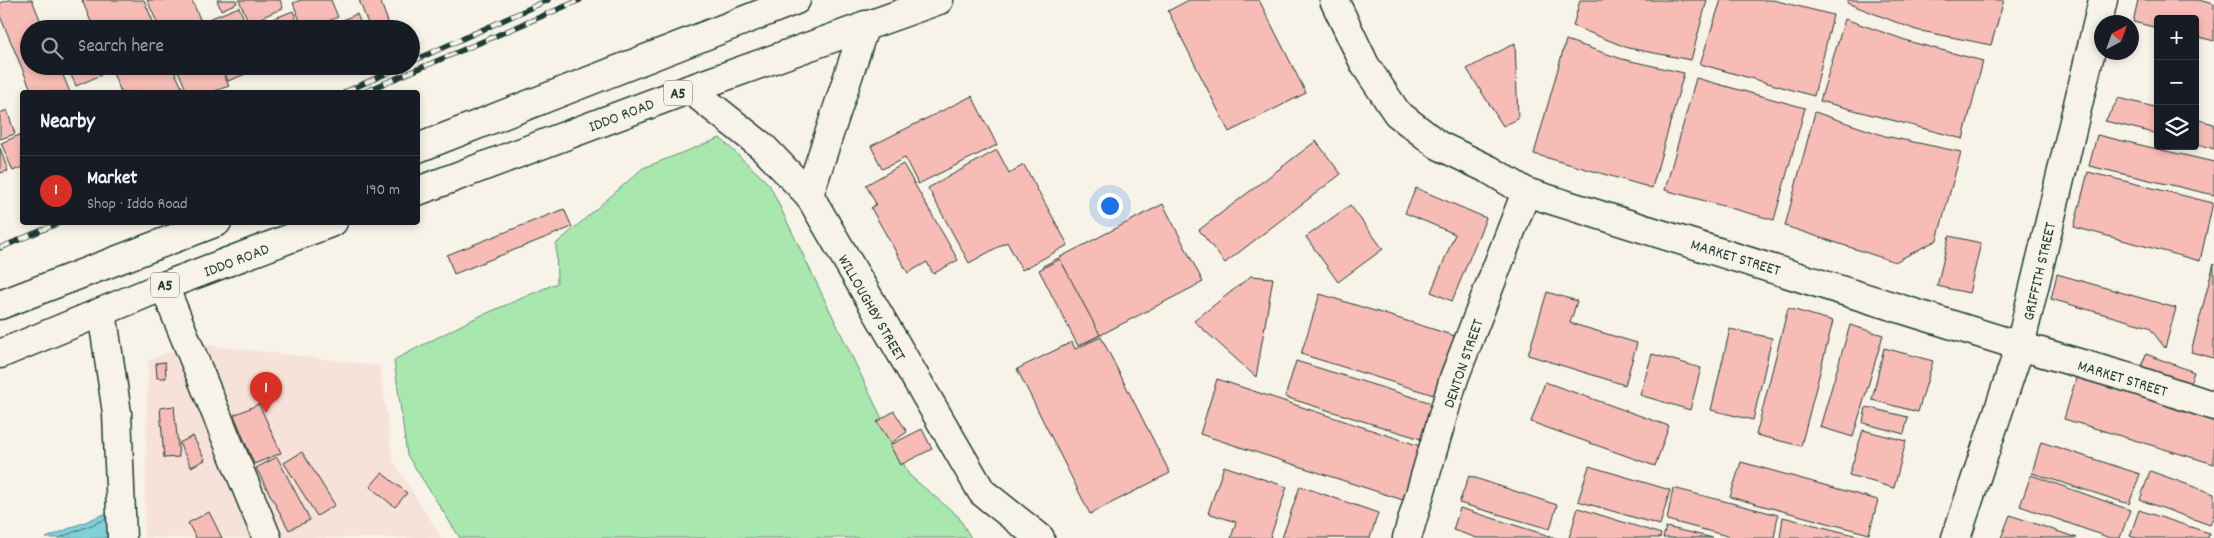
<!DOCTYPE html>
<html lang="en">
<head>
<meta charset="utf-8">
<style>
	:root { --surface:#171b24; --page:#242831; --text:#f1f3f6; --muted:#9ea1a6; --line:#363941; --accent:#d93025 }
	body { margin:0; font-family:Dekko,sans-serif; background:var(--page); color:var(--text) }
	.controls { position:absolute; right:15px; top:15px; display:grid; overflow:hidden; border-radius:5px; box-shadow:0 2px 8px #0003 }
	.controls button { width:45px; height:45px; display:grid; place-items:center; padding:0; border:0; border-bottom:1px solid var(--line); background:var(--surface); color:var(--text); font:25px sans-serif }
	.compass { position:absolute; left:2094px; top:15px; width:45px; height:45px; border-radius:50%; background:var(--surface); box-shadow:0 2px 8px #0003; rotate:41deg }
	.you { position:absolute; left:1109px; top:205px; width:18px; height:18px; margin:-12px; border:4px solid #fff; border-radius:50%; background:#1a73e8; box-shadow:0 0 0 8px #1a73e833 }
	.badge { display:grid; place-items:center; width:32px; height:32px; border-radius:50%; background:var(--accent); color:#fff; font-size:16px; font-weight:700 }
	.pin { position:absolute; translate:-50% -41px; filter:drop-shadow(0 1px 2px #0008) }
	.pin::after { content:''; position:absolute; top:26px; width:18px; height:15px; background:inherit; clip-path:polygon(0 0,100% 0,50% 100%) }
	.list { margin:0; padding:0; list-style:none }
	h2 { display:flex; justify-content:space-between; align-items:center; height:65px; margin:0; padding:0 20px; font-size:21px }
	h2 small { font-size:16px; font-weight:400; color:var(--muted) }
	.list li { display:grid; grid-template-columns:32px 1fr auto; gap:15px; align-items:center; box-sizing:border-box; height:70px; padding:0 20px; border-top:1px solid var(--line) }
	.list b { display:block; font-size:19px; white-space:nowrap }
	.list p { margin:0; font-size:16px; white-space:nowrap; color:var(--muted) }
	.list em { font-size:16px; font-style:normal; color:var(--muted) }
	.icon { flex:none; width:28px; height:28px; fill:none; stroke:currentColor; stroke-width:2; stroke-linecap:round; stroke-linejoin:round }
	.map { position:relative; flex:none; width:2214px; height:538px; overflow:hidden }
	.search { position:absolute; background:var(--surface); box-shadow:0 2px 8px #0003; left:20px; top:20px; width:400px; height:55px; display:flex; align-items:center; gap:12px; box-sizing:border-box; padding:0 18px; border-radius:28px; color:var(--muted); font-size:19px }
	.panel { position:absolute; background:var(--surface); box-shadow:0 2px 8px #0003; left:20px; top:90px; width:400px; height:135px; border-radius:5px }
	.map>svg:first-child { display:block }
	.built { fill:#f7e2d9 }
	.green { fill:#a8e7ae; stroke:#649271 }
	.water { fill:#7fd0d8; stroke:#599596 }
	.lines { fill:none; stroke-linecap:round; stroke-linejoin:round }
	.shore { stroke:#457876; stroke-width:1 }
	.building { fill:#f8bcb6; stroke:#1f3d34 }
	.minor-casing { stroke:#1f3d34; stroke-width:31 }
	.trunk-casing { stroke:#1f3d34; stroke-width:31 }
	.minor { stroke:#f7f3e8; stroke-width:28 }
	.trunk { stroke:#f7f3e8; stroke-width:28 }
	.rail-casing { stroke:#1f3d34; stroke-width:5.5 }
	.rail { stroke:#f7f3e8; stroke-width:4; stroke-dasharray:11; stroke-linecap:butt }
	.labels { text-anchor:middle; stroke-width:4.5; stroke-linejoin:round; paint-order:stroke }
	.shield { fill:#f7f3e8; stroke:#60746a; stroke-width:1 }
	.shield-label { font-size:15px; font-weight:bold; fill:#1f3d34 }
	.street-label { font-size:16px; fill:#1f3d34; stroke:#f7f3e8 }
</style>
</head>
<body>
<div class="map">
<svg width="2214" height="538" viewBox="0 0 2214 538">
	<rect width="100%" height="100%" fill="#f7f3e8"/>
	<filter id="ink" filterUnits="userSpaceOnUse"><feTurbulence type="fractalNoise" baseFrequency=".02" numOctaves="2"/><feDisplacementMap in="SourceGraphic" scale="10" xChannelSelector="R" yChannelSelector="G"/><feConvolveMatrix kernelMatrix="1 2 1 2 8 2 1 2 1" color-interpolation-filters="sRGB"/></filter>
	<g filter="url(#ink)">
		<polygon class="built" points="189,343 380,366 393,461 442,538 144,538 148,361"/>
		<polygon class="green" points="720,138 769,184 909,475 958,516 971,538 460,538 407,455 394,360 471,320 557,283 556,244 643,168"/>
		<polygon class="water" points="114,510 116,538 46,538"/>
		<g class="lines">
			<polyline class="shore" points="59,538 106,519"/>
		</g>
		<g class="building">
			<polygon points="8,0 32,0 44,29 29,29 29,66 59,66 70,92 32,92 0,16 0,3"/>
			<polygon points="82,0 144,0 156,29 94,29"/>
			<polygon points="147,0 192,0 204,29 160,29"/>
			<polygon points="217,0 236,0 237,3 221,10"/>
			<polygon points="239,0 280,0 283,8 249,23"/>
			<polygon points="301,0 331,0 338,17 311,29 303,29 293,3"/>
			<polygon points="359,0 380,0 388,22 370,29"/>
			<polygon points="1189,0 1259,0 1306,93 1229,132 1168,11"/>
			<polygon points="1580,0 1707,0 1691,60 1628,48 1573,26"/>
			<polygon points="1721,0 1773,0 1833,15 1814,96 1700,64"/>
			<polygon points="1848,0 2004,0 1991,45 1916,30 1847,3"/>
			<polygon points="2138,0 2198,0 2214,4 2214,41 2195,36 2195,19 2158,19 2158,28 2133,22"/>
			<polygon points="239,7 248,29 207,29 204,21"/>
			<polygon points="293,11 300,29 259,29 257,25"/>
			<polygon points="357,14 363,29 321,29"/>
			<polygon points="1845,19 1911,42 1983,61 1963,139 1820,101"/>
			<polygon points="1566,40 1622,59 1684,73 1652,188 1534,154"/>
			<polygon points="1515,43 1518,119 1503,126 1467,69"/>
			<polygon points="67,66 97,66 101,75 76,86"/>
			<polygon points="110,66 172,66 184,92 121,92"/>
			<polygon points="176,66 220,66 229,86 212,92 187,92"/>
			<polygon points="222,66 263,66 263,67 228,81"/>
			<polygon points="1696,78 1805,108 1774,220 1665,190"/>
			<polygon points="972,96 997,145 918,184 905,158 882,169 871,146"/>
			<polygon points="2119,98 2158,108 2158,134 2105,121"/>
			<polygon points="7,110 15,134 0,139 0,113"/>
			<polygon points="1815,112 1885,136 1961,152 1937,240 1895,262 1785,226"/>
			<polygon points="2195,119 2214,124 2214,149 2195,143"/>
			<polygon points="22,134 22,167 13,171 1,143"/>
			<polygon points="2097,135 2214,162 2214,195 2089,166"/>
			<polygon points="1316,141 1341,174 1225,263 1199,230"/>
			<polygon points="0,148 8,171 0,173"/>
			<polygon points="997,150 1009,173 1024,165 1068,245 1022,270 1007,242 969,263 928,188"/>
			<polygon points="903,164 958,260 933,274 927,262 908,273 871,208 876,204 866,185"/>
			<polygon points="2088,172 2213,203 2200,261 2074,227"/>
			<polygon points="1416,188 1486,218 1452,301 1431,292 1455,234 1405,213"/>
			<polygon points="1163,204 1203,282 1085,343 1043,266"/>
			<polygon points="1350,205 1383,249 1338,282 1306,237"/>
			<polygon points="564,209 572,227 454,274 447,255"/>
			<polygon points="1949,236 1981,243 1969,293 1937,286"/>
			<polygon points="1060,259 1100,335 1078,346 1039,270"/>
			<polygon points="2214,263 2214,358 2191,352"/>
			<polygon points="2057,274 2176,308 2165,348 2149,327 2051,299"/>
			<polygon points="1251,276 1273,278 1256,377 1194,321"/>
			<polygon points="1547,292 1577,301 1570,323 1637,343 1625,385 1528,355"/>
			<polygon points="1320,294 1455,336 1437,396 1301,354"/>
			<polygon points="1788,308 1833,321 1801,446 1756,435"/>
			<polygon points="1850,325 1883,335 1853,437 1820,427"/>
			<polygon points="1730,329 1772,338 1753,420 1711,410"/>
			<polygon points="1101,337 1170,473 1090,514 1017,369 1072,342 1075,349"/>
			<polygon points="1884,348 1933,361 1918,412 1872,400"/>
			<polygon points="1652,354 1701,368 1690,410 1640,395"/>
			<polygon points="2146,354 2194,372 2187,394 2138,376"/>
			<polygon points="1296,361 1432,403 1421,439 1285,397"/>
			<polygon points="165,362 166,378 157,378 156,363"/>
			<polygon points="2077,375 2214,417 2214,464 2064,419"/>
			<polygon points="1217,379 1426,448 1409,502 1200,434"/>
			<polygon points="1545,382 1669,426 1655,466 1531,422"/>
			<polygon points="259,404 281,453 254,464 234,415"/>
			<polygon points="174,406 179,457 164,458 160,408"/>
			<polygon points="1866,407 1908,417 1904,434 1863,423"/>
			<polygon points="894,411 907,432 891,443 877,422"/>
			<polygon points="922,429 932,449 900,465 890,445"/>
			<polygon points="1863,430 1906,441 1894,488 1849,475"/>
			<polygon points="193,436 205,460 191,467 179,443"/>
			<polygon points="2041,442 2140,474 2129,504 2032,473"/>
			<polygon points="302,452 335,505 317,516 284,463"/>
			<polygon points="277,457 310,520 289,530 256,468"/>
			<polygon points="1741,462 1878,500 1869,534 1730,497"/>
			<polygon points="1224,466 1287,487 1270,538 1231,538 1236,522 1208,513"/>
			<polygon points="1589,466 1670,490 1660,525 1578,501"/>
			<polygon points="2150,471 2214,494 2214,514 2210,525 2140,500"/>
			<polygon points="382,473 407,493 395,507 370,487"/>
			<polygon points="2031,475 2130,510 2120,538 2110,538 2020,506"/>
			<polygon points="1469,476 1557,505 1550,529 1459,503"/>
			<polygon points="1300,486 1378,513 1370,538 1282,538"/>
			<polygon points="1673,488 1778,515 1774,538 1735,538 1667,520"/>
			<polygon points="1460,508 1556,538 1477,538 1453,530"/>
			<polygon points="1578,508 1661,534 1660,538 1569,538"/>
			<polygon points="2139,510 2209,533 2208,538 2136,538 2130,536"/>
			<polygon points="209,512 222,538 196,538 188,523"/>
			<polygon points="2010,515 2077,538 2001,538"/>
			<polygon points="1783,517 1866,538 1780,538"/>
			<polygon points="1666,527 1713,538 1663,538"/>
		</g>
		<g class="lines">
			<g class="minor-casing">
				<g id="minor">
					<polyline points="1334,0 1365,65 1397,113 1438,145 1490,170 1526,192 2020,346 2130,378 2214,406"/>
					<polyline points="690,89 763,147 809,195 982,492 1040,538"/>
					<polyline points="809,195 865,25"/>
					<polyline points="164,286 267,538"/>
					<polyline points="102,312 117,413 122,538"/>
					<polyline points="1407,538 1454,378 1526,192"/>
					<polyline points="1956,538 2020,346 2103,0"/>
				</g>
			</g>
			<g class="trunk-casing">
				<g id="trunk">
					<polyline points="418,148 796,0"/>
					<polyline points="418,191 690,89 939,0"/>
					<polyline points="0,305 217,222"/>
					<polyline points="0,354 164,286 333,222"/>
				</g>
			</g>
			<use href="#minor" class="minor"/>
			<use href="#trunk" class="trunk"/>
			<g class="rail-casing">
				<g id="rail">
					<polyline points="411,62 548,0"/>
					<polyline points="345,92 403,66"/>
					<polyline points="364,92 580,0"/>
					<polyline points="0,248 61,222"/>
				</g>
			</g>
			<use href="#rail" class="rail"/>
		</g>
	</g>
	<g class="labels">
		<g class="shield">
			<rect x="664" y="80.5" width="28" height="25" rx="4"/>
			<rect x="151" y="272.5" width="28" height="25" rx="4"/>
		</g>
		<g class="shield-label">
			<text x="678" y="98">A5</text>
			<text x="165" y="290">A5</text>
		</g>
		<g class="street-label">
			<text transform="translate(621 114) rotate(-21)" y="6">IDDO ROAD</text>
			<text transform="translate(1736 256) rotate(17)" y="6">MARKET STREET</text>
			<text transform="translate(236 259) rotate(-21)" y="6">IDDO ROAD</text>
			<text transform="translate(2038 271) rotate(-77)" y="6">GRIFFITH STREET</text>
			<text transform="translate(873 307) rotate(60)" y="6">WILLOUGHBY STREET</text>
			<text transform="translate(1462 363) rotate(-71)" y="6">DENTON STREET</text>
			<text transform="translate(2123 377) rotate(17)" y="6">MARKET STREET</text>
		</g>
	</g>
</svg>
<div class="controls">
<button>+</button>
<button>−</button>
<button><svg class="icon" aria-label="layers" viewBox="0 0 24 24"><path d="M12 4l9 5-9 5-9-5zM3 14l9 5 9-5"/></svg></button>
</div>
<svg class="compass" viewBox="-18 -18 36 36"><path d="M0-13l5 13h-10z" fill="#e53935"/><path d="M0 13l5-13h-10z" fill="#9ea1a6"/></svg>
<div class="you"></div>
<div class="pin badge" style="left:266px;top:413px">1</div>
<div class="search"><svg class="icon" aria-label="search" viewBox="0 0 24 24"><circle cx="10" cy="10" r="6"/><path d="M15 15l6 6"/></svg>Search here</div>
<section class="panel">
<h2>Nearby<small></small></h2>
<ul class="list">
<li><span class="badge">1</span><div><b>Market</b><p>Shop · Iddo Road</p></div><em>190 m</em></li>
</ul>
</section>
</div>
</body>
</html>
